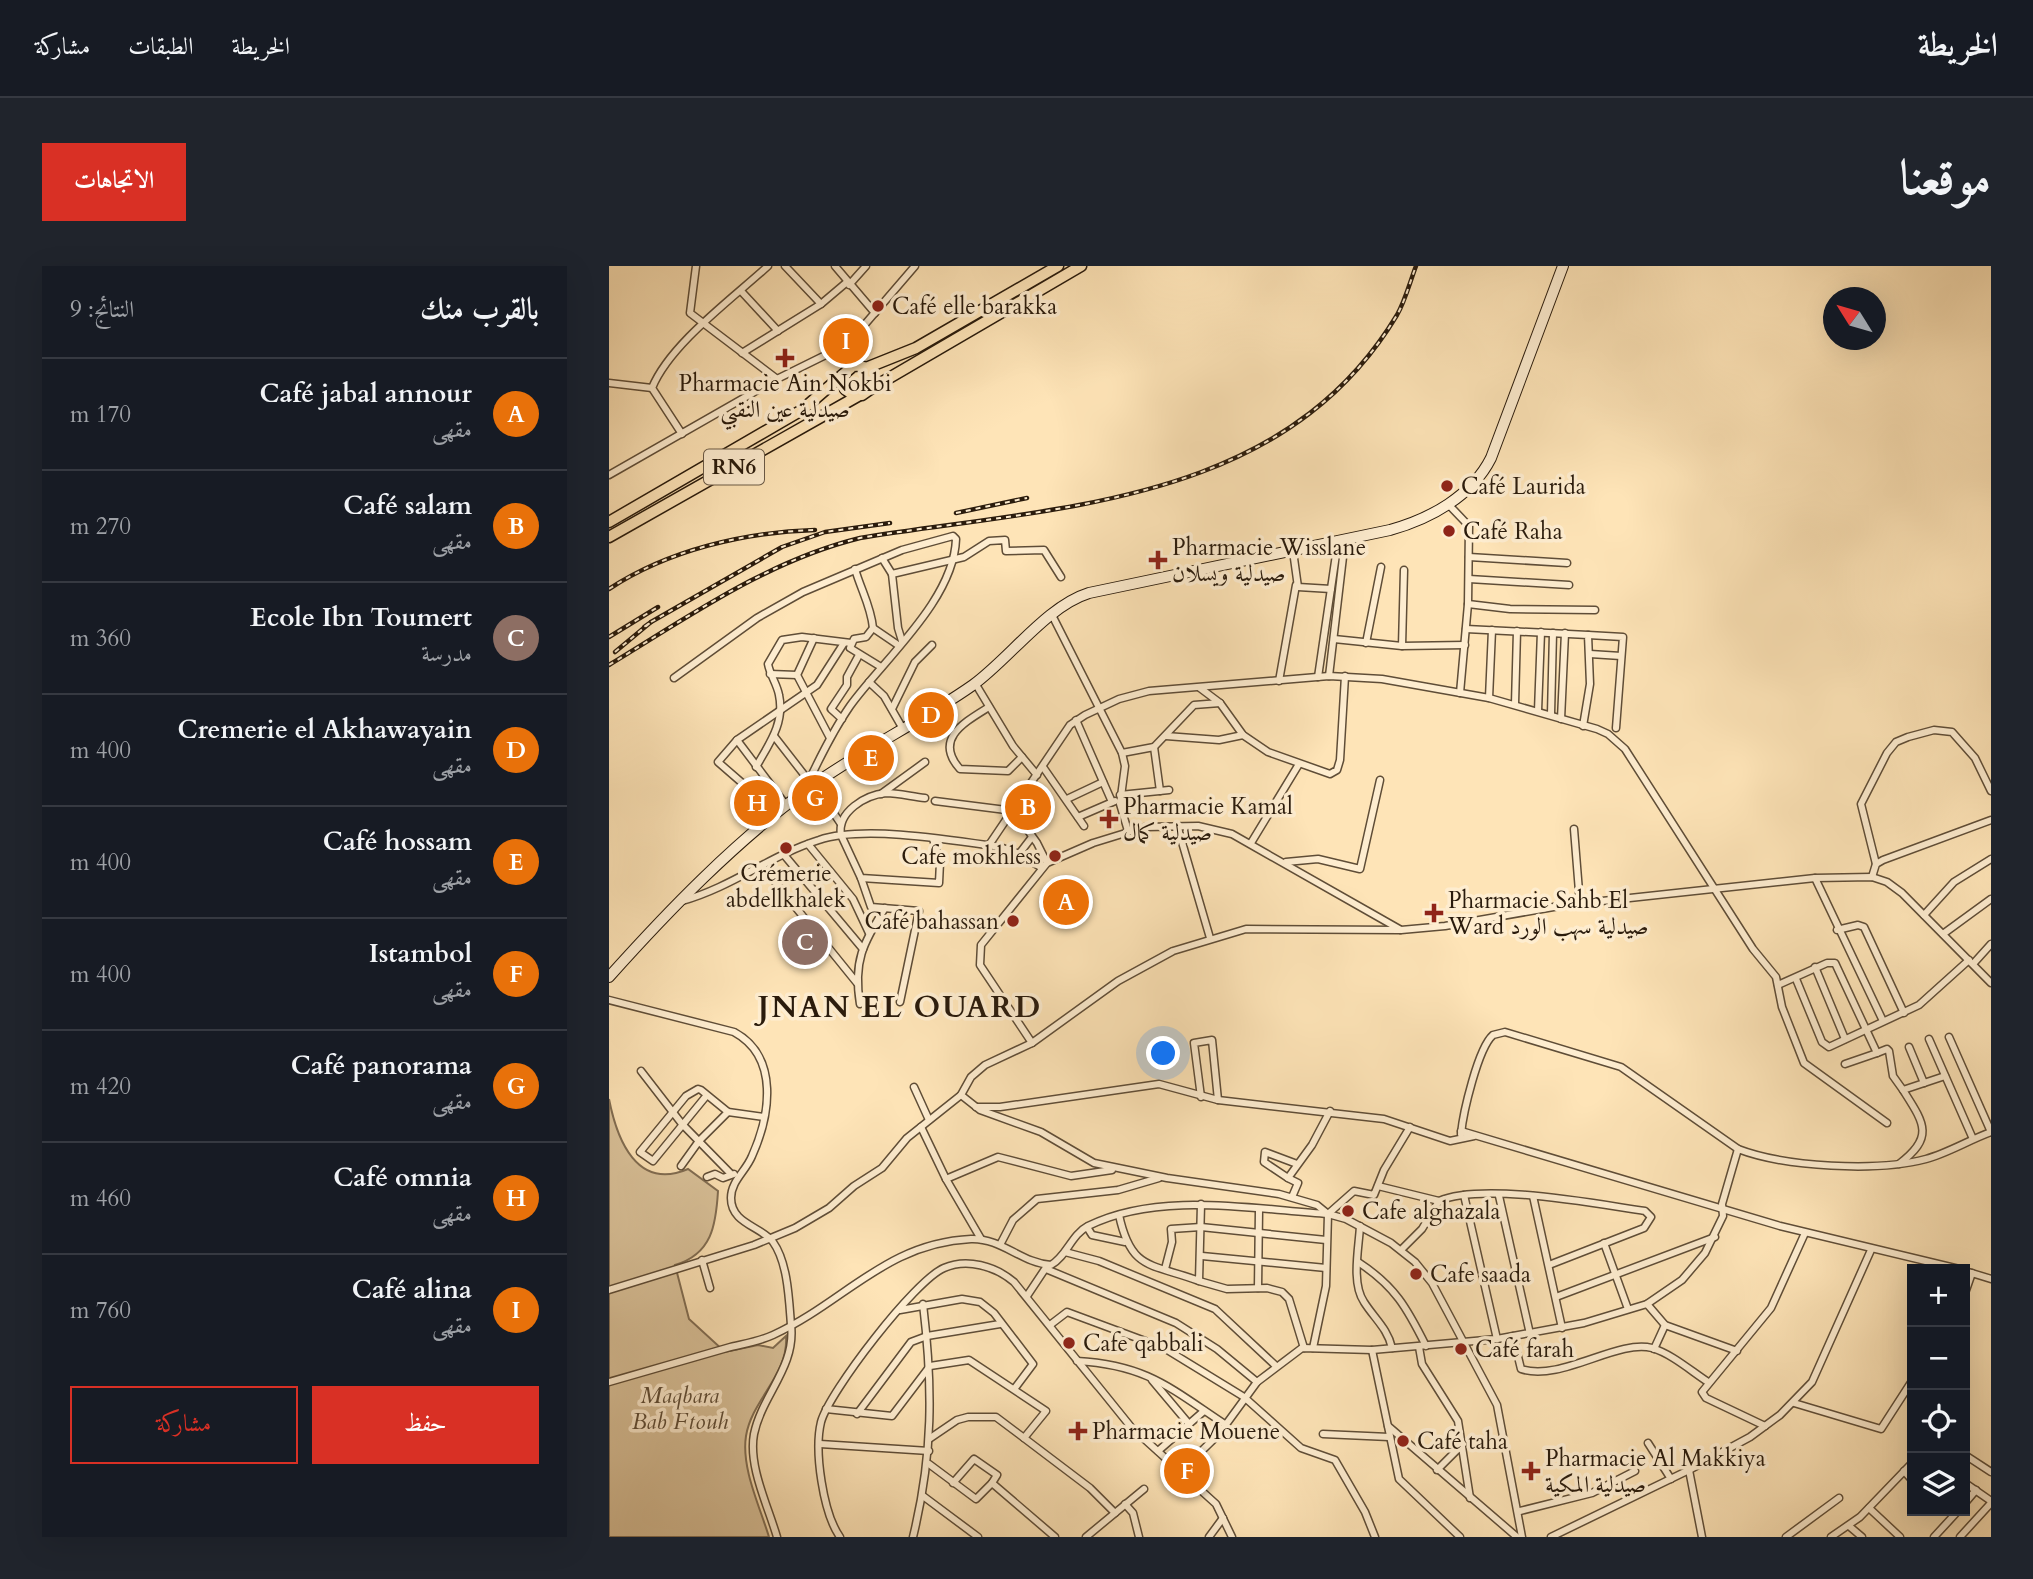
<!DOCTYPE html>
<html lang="ar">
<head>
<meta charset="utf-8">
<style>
	:root { --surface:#171b24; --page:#20242c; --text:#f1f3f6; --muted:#9ea1a6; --line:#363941; --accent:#d93025 }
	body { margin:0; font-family:Cardo,Amiri,serif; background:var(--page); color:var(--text); direction:rtl }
	.controls { position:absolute; right:21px; bottom:21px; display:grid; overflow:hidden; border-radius:0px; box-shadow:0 7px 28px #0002 }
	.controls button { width:63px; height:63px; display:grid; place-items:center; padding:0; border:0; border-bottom:2px solid var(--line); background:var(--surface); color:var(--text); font:35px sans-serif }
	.compass { position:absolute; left:1214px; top:21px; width:63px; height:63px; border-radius:50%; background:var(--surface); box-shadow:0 7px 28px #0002; rotate:307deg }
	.you { position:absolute; left:555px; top:788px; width:24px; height:24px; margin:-18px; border:5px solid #fff; border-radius:50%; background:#1a73e8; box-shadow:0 0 0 10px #1a73e833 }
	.badge { display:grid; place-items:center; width:46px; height:46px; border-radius:50%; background:var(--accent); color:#fff; font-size:23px; font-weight:700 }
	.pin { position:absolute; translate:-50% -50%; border:4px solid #fff; box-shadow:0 2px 7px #0006 }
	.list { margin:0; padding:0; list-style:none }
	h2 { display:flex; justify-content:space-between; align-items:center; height:91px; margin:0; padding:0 28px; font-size:30px }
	h2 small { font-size:23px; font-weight:400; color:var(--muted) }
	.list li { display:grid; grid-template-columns:46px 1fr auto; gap:21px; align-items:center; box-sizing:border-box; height:112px; padding:0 28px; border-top:2px solid var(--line) }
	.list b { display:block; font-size:26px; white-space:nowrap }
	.list p { margin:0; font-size:23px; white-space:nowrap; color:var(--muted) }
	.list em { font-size:23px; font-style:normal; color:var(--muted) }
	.actions { display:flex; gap:14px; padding:21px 28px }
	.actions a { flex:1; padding:16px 0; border:2px solid var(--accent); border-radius:0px; text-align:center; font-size:24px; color:var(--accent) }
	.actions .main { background:var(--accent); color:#fff }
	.icon { flex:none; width:38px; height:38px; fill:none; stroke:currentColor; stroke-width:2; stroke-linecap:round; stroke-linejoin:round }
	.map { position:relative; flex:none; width:1382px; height:1271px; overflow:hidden; direction:ltr; border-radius:0px }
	header { display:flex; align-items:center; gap:42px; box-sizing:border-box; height:98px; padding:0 35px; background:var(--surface); border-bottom:2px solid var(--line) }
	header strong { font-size:33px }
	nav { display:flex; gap:38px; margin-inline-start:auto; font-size:24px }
	.intro { display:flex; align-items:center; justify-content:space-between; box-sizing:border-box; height:168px; padding:0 42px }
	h1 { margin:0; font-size:49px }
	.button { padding:18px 32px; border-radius:0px; background:var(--accent); color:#fff; font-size:24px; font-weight:700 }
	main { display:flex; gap:42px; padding:0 42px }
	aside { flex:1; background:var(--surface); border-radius:0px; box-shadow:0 7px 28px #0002 }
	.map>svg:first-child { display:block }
	.green { fill:#dac29a; stroke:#826e53; stroke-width:2 }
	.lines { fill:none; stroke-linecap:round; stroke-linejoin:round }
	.street-casing { stroke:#5f4d37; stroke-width:9 }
	.secondary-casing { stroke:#2a1b0c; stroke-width:12 }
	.primary-casing { stroke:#2a1b0c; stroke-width:13 }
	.street { stroke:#feedd0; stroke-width:6 }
	.secondary { stroke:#feedd0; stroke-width:10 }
	.primary { stroke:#fee4b7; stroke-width:10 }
	.rail-casing { stroke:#2a1b0c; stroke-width:4.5 }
	.rail { stroke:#feedd0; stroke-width:2; stroke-dasharray:5; stroke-linecap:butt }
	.poi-dot { fill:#8f2418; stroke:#feedd0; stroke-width:2.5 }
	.labels { text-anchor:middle; stroke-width:7; stroke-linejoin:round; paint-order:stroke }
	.shield { fill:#feedd0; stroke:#6a5a47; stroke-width:2 }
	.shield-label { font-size:21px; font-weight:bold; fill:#2a1b0c }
	.poi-label { font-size:23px; fill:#2a1b0c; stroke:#feedd0; text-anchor:start }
	.park-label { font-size:23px; font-style:italic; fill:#5f4d37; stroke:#feedd0 }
	.district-label { font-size:30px; font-weight:bold; letter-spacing:2px; fill:#2a1b0c; stroke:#feedd0 }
</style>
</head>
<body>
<header>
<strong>الخريطة</strong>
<nav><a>الخريطة</a><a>الطبقات</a><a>مشاركة</a></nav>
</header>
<div class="intro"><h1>موقعنا</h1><a class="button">الاتجاهات</a></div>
<main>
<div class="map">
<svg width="1382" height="1271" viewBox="0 0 1382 1271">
	<rect width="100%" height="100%" fill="#fee4b7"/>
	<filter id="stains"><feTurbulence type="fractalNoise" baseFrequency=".00286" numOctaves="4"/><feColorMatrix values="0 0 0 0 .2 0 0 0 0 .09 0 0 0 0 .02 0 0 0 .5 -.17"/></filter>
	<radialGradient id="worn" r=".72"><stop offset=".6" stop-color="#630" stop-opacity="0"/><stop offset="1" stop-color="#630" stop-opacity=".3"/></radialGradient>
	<path class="green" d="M0 833C8 874 28 925 79 903L109 925C107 959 103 988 66 999L80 1053 116 1086 149 1079 164 1082 177 1070C180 1109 143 1133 137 1170 132 1202 151 1241 160 1271H0Z"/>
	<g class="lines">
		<g class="street-casing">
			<g id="street">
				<polyline points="87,0 81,47 168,113"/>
				<polyline points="226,0 266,47"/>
				<polyline points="240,19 257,0"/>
				<polyline points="132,25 169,65"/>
				<polyline points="212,38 238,16"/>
				<polyline points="133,87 212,38 176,0"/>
				<polyline points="249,99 239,78 306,0"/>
				<polyline points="0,117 43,122"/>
				<path d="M73 168 43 122C61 78 123 33 159 0"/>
				<polyline points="0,209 168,113 239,78"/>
				<polyline points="839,238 860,260 859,338 851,427"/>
				<polyline points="684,285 689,321 722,323"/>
				<polyline points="860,291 958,297"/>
				<polyline points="273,292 283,308"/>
				<path d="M246 303C252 324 262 340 264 362L289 379"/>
				<polyline points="860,313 960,319"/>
				<polyline points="859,338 901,343 986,344"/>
				<polyline points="443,349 513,487 516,500 511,538 519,565"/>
				<polyline points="264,362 257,371 245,373 241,382 272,401"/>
				<polyline points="857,363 979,369 981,418 974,460"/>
				<polyline points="979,369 1014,371 1007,462"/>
				<polyline points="205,372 188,409 221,472"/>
				<polyline points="725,373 793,380 856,379"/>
				<polyline points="293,375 289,362 283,308 355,291 380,275 396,274 397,285 435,284 452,311"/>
				<polyline points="757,377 772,301"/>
				<polyline points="793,380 795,304"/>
				<polyline points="981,388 1012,390"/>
				<polyline points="161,408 188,409"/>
				<polyline points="720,410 736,274"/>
				<polyline points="709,411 729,275"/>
				<path d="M65 412 148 352 194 326 293 284 344 270 347 273C345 334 275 393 241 440 223 466 210 493 197 521"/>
				<polyline points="670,415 687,319"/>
				<polyline points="260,416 275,430 294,463"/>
				<polyline points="366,417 404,480 428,509"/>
				<polyline points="591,422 611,437 634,469 659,486 721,508 728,504 731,494 736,410"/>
				<polyline points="880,432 883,364"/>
				<polyline points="906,438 908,365"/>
				<path d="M380 441C356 456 324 473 351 503L399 505 413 491"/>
				<polyline points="283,443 306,396 323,379"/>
				<polyline points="929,445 932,366"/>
				<polyline points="942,448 944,367"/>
				<polyline points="233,453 222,443 238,419 238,411 250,389"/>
				<polyline points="952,453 956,367"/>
				<polyline points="467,454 503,536"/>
				<polyline points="165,470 200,515"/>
				<polyline points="557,470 610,474 634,469"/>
				<polyline points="128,474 109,496 147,529 164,549"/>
				<polyline points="545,481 551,525"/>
				<polyline points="513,487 545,481 585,439 611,437"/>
				<path d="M147 501C160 478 176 457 170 429 168 418 161 409 159 398L173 374 193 371 242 377"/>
				<polyline points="434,501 475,560"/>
				<polyline points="205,518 232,558"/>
				<polyline points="272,528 316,496"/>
				<polyline points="511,529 560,524"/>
				<path d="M316 532C304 531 290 527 277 527 256 529 228 546 232 569L252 612 330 617 331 596 324 573"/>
				<polyline points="458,533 494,516"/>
				<polyline points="326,535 405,545 428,577 438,597"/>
				<polyline points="177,539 128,474 208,419 235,377"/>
				<polyline points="469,551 506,535"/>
				<polyline points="568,559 601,672"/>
				<polyline points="965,563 971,638"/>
				<polyline points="642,577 690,498"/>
				<polyline points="199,578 244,633 260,667"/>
				<polyline points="380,579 461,459 476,449 510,433 540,425 720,410 773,413 880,432 988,463 999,468 1016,483 1144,683 1167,711 1173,741 1195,797 1278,857"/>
				<polyline points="410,588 423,571"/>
				<polyline points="176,590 254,683"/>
				<polyline points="677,596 709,593 751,603 771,514"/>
				<polyline points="1267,598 1252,538 1278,487 1287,476 1299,471 1325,464 1343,466 1366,492 1382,525"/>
				<polyline points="154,601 248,717"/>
				<polyline points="1263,611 1267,598 1274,594 1382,554"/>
				<polyline points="252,612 262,641 310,645 291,736"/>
				<polyline points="1206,612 1274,755"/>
				<path d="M73 635C123 621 162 589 210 574 254 559 343 574 391 581L410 588 433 602"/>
				<polyline points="1315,649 1345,616 1382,593"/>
				<polyline points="1228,664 1249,659 1255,661 1295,747"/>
				<polyline points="1334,668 1382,633"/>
				<polyline points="1364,698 1382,678"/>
				<polyline points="1206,701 1236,773"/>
				<polyline points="1187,713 1213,776 1220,781 1310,739 1360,694"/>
				<polyline points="1169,719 1218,697 1226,697 1268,787 1236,798"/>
				<path d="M0 734 125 766C171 791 161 850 143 890 137 905 122 915 122 932 122 958 152 960 164 976 179 997 180 1034 182 1059 187 1101 153 1129 145 1168 139 1200 159 1240 168 1271"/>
				<path d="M251 738C244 696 254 677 276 642"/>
				<polyline points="1340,771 1382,866"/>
				<polyline points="1320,773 1364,873"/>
				<polyline points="423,777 371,699 372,679 438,597 484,577 536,561 589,560 623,568 792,664 836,660 956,639 1206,612 1263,611 1278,616 1293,627 1382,717"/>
				<polyline points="1300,781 1315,817"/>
				<polyline points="1268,787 1278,783 1280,785 1284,810 1294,824"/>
				<polyline points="32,805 73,858 121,907"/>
				<polyline points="305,821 320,854"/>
				<polyline points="98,829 44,895 31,886 77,830 89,823 92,824 119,846 155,851"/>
				<polyline points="592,831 585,777 603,774 609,834"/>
				<polyline points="367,841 391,841 550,818 609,834 775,853 841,875 865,870"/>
				<polyline points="312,861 337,913 372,973"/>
				<polyline points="852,865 1171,960 1350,1003"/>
				<path d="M852 868C854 847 869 782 884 769L896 766 1012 801 1129 883"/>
				<path d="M1290 898C1326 871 1315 857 1294 824L1336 810"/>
				<polyline points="72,900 90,875 119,846"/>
				<polyline points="98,911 106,908 114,912 125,908"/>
				<polyline points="679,912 655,896 656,886 688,898"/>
				<polyline points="337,913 389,891 462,910 503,904"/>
				<polyline points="769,920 830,935"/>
				<polyline points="855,929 888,1073"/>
				<polyline points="890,930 921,1068"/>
				<polyline points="924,930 953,1062"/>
				<polyline points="683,931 689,917 679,912 703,879 721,845"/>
				<polyline points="719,948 708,939 670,928 558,912 485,897 432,866 371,844 352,829 362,811 376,799 423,777 509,715 564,685 637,663 791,664"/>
				<path d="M510 949C522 1005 542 997 590 1015L592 938"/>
				<path d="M751 960C750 981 742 1017 755 1036 765 1052 779 1063 783 1082"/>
				<polyline points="478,961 483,969 516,976"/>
				<polyline points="392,977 404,954 428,933 509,924 550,912"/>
				<polyline points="995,977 1019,1043"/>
				<path d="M792 984 813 963 830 935C873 916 987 938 1036 945L1042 951 1035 962 940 999"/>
				<polyline points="456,986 490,995 606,1043 667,1100"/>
				<polyline points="593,990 717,1002"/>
				<polyline points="93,994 101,1022"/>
				<path d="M749 996C786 1020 798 1042 817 1080"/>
				<polyline points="437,1003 567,1057 608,1083 648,1116"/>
				<polyline points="556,1003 563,976 562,963 592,961 717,974"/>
				<polyline points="1356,1005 1382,1013"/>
				<polyline points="590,1015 618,1023 658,1022 673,1026 680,1033 695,1082"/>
				<polyline points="649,1022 650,944"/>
				<polyline points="0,1024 145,979 186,962 220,942 245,920 273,902 298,872 352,829"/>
				<polyline points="1356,1027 1363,1007"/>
				<polyline points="418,1030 438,1000"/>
				<polyline points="947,1031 1106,971"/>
				<polyline points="1038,1038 1056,1059 1128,1085"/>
				<polyline points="291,1044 353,1033 371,1036 385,1047 424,1098 406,1122"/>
				<polyline points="441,1059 458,1046 555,1082 635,1131 692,1182 726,1194 756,1246 766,1271"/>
				<path d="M904 1070 912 1103C952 1116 1008 1073 1043 1082 1063 1088 1082 1105 1099 1116"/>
				<polyline points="810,1081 813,1098 849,1155 861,1232"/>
				<polyline points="704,1082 717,1020 719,948 745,925 765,929 775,904 801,861"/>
				<polyline points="1045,1083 1056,1059"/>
				<polyline points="763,1084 790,1213 851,1271"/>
				<path d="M468 1095C538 1099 561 1122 617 1159"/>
				<polyline points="543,1114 580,1158"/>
				<path d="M0 1116C39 1105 79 1093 118 1082 133 1078 149 1076 164 1069 236 1036 277 977 362 973 393 972 412 997 442 999 458 990 462 969 479 960 549 925 643 943 719 948L737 953 782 977 806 996 823 1017 888 1139 913 1271"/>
				<polyline points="1185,1137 1272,1163 1303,1115"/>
				<polyline points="217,1143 283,1150 321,1100 360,1094 437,1145 415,1172 387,1151 359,1151 348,1154 320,1173"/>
				<polyline points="248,1148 302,1076 318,1070 391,1058"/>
				<polyline points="779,1160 908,1271"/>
				<polyline points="1156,1160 1097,1132 1093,1126 1162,1042 1196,967"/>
				<polyline points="714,1168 780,1171"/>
				<polyline points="415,1172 481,1222 506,1247"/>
				<polyline points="1039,1177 1062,1213"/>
				<polyline points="211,1178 320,1185"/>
				<polyline points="549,1185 595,1145"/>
				<polyline points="1356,1189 1382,1206"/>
				<polyline points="320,1198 367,1233 383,1217 446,1271"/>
				<path d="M573 1204 610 1168 648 1116 693 1082 763 1084 888 1073 975 1057 1038 1038 1073 1014 1096 987 1114 950 1113 938 1129 883C1176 901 1268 906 1317 893 1339 887 1360 874 1382 866"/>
				<polyline points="828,1204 854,1178"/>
				<polyline points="1080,1204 1093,1271"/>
				<polyline points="1295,1205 1303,1214"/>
				<polyline points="344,1217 365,1193 388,1209 383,1217"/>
				<polyline points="1356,1217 1382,1235"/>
				<polyline points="314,1230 369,1271"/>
				<polyline points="1356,1237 1367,1224"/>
				<polyline points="516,1238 524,1247 530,1271"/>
				<polyline points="1260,1242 1291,1271"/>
				<polyline points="911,1245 983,1227 1026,1205"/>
				<polyline points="1240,1260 1253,1271"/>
				<path d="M231 1271C214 1247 205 1185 212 1156 220 1126 306 1014 335 1002 358 992 386 1000 405 1016L522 1161 607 1238 623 1271"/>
				<path d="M304 1271C324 1189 324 1122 314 1038"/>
				<polyline points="477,1271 535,1223"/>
				<polyline points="600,1271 614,1252"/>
				<polyline points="942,1271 1080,1204 1141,1171 1171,1149 1203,1116 1262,984"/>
				<polyline points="1177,1271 1230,1232"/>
				<polyline points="1222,1271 1251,1251 1303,1197"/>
				<polyline points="1325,1271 1349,1245"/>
				<polyline points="1351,1271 1382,1237"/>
			</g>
		</g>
		<g class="secondary-casing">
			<path id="secondary" d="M0 711C60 644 125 577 197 524 250 485 310 457 364 419 401 392 438 340 480 327L781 264C821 253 863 230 882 192L954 0"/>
		</g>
		<g class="primary-casing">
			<g id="primary">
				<polyline points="257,102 307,82 449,0"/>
				<polyline points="263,122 472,0"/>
				<path d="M0 256 193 144 244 100C258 98 267 108 263 122L253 129H244L236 123 235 110"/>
				<polyline points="0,271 249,130"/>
			</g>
		</g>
		<use href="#street" class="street"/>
		<use href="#secondary" class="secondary"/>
		<use href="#primary" class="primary"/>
		<g class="rail-casing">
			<g id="rail">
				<polyline points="347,247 418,232"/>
				<path d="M0 323C59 284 136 266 206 264"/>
				<polyline points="42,356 173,281 216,266 281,257"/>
				<polyline points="0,371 49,341"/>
				<polyline points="6,386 42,356 35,361"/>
				<path d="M0 399C81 350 158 295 251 272 447 240 673 240 788 49 796 35 801 16 807 0"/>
			</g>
		</g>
		<use href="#rail" class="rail"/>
	</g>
	<g class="poi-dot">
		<circle cx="269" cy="40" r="7"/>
		<path d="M172.5 81.5h7v7h7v7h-7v7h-7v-7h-7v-7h7z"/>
		<circle cx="838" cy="220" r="7"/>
		<circle cx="840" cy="265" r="7"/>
		<path d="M545.5 283.5h7v7h7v7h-7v7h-7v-7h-7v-7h7z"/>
		<path d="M496.5 542.5h7v7h7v7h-7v7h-7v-7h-7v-7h7z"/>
		<circle cx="177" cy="582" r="7"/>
		<circle cx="446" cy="590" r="7"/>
		<path d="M821.5 636.5h7v7h7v7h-7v7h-7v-7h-7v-7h7z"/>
		<circle cx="404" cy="655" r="7"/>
		<circle cx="739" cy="945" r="7"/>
		<circle cx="807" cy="1008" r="7"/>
		<circle cx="460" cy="1077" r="7"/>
		<circle cx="852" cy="1083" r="7"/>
		<path d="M465.5 1154.5h7v7h7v7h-7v7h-7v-7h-7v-7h7z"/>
		<circle cx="794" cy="1175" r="7"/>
		<path d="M918.5 1194.5h7v7h7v7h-7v7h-7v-7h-7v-7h7z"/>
	</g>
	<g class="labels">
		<rect class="shield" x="95" y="183.5" width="60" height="35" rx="5"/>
		<g class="shield-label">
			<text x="125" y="208">RN6</text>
		</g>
		<g class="poi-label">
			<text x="283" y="48">Café elle barakka</text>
			<text x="176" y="125" text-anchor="middle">Pharmacie Ain Nokbi<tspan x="176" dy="26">صيدلية عين النقبي</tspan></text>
			<text x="852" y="228">Café Laurida</text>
			<text x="854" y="273">Café Raha</text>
			<text x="563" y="289">Pharmacie Wisslane<tspan x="563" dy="26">صيدلية ويسلان</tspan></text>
			<text x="514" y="548">Pharmacie Kamal<tspan x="514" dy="26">صيدلية كمال</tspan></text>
			<text x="432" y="598" text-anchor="end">Cafe mokhless</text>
			<text x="177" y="615" text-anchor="middle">Crémerie<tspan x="177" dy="26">abdellkhalek</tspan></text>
			<text x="839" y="642">Pharmacie Sahb El<tspan x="839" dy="26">Ward صيدلية سهب الورد</tspan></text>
			<text x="390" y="663" text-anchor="end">Café bahassan</text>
			<text x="753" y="953">Cafe alghazala</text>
			<text x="821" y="1016">Cafe saada</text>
			<text x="474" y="1085">Cafe qabbali</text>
			<text x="866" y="1091">Café farah</text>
			<text x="483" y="1173">Pharmacie Mouene</text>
			<text x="808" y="1183">Café taha</text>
			<text x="936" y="1200">Pharmacie Al Makkiya<tspan x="936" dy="26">صيدلية المكية</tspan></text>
		</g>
		<g class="park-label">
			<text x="71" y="1137">Maqbara<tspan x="71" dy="26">Bab Ftouh</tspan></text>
		</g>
		<g class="district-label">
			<text x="291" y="751">JNAN EL OUARD</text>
		</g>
	</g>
	<rect width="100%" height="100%" filter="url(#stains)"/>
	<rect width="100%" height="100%" fill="url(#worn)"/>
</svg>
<div class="controls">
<button>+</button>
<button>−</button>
<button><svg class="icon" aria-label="locate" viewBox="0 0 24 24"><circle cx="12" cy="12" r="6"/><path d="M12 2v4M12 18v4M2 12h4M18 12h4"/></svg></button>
<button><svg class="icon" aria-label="layers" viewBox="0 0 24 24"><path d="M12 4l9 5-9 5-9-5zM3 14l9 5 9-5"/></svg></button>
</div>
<svg class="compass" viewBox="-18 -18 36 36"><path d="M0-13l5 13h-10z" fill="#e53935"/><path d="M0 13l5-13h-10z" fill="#9ea1a6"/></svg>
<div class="you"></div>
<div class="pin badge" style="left:457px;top:636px;background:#e8710a">A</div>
<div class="pin badge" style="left:419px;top:541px;background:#e8710a">B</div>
<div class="pin badge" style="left:196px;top:676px;background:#8d6e63">C</div>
<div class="pin badge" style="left:322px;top:449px;background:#e8710a">D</div>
<div class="pin badge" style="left:262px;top:492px;background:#e8710a">E</div>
<div class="pin badge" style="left:578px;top:1205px;background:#e8710a">F</div>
<div class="pin badge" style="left:206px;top:532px;background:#e8710a">G</div>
<div class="pin badge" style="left:148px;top:537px;background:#e8710a">H</div>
<div class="pin badge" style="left:237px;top:75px;background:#e8710a">I</div>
</div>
<aside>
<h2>بالقرب منك<small>النتائج: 9</small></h2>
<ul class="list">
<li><span class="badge" style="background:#e8710a">A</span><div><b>Café jabal annour</b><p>مقهى</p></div><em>170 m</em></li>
<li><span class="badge" style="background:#e8710a">B</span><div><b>Café salam</b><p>مقهى</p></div><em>270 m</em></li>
<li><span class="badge" style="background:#8d6e63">C</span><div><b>Ecole Ibn Toumert</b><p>مدرسة</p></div><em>360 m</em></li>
<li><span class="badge" style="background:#e8710a">D</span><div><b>Cremerie el Akhawayain</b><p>مقهى</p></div><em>400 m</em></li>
<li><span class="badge" style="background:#e8710a">E</span><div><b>Café hossam</b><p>مقهى</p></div><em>400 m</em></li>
<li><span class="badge" style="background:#e8710a">F</span><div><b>Istambol</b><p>مقهى</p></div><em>400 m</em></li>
<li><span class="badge" style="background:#e8710a">G</span><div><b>Café panorama</b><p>مقهى</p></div><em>420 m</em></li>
<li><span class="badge" style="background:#e8710a">H</span><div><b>Café omnia</b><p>مقهى</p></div><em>460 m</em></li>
<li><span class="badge" style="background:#e8710a">I</span><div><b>Café alina</b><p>مقهى</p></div><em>760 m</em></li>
</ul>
<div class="actions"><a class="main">حفظ</a><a>مشاركة</a></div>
</aside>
</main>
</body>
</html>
